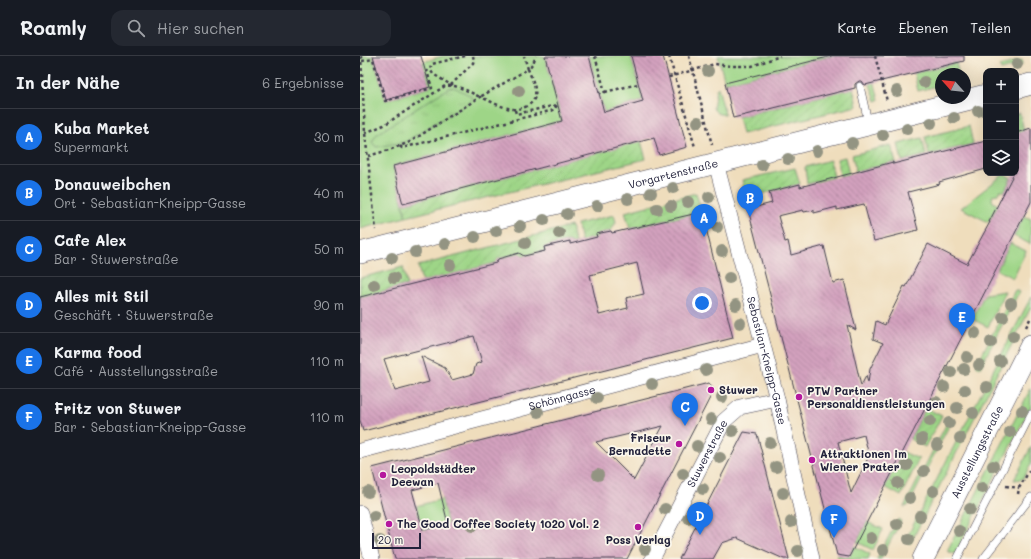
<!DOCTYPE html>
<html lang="de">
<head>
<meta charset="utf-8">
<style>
	:root { --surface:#171b24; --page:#242831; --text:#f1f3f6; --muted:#9ea1a6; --line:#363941; --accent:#1a73e8 }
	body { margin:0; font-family:Mali,sans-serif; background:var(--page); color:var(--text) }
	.controls { position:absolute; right:12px; top:12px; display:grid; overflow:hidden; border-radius:8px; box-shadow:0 4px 16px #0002 }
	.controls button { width:36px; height:36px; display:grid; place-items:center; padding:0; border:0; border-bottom:1px solid var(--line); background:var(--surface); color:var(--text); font:20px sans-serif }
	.compass { position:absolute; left:575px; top:12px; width:36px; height:36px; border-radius:50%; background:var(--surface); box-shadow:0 4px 16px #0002; rotate:297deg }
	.scale { position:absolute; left:12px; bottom:10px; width:49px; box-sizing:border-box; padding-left:4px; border:2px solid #22223b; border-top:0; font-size:11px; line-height:14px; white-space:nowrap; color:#22223b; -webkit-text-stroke:3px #fbf7ec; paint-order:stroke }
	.you { position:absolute; left:342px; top:247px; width:14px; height:14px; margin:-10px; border:3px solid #fff; border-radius:50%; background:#1a73e8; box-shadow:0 0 0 6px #1a73e833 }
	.badge { display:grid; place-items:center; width:26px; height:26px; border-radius:50%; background:var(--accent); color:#fff; font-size:13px; font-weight:700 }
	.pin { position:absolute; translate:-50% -33px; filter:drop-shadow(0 1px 2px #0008) }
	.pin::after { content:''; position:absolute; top:21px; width:14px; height:12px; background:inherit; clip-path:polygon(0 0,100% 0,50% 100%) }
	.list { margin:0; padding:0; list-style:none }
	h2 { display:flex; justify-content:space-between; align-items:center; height:52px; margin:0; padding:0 16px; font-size:17px }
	h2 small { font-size:13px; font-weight:400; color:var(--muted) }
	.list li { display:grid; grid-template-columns:26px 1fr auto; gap:12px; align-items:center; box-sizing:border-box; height:56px; padding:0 16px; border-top:1px solid var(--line) }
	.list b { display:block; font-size:15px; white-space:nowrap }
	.list p { margin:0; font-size:13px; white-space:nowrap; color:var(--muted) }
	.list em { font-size:13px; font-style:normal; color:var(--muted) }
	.icon { flex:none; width:22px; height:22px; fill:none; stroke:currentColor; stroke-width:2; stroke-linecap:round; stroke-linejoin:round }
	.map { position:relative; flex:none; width:671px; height:503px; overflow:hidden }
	header { display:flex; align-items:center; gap:24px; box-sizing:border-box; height:56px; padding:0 20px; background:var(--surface); border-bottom:1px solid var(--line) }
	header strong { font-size:19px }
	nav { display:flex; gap:22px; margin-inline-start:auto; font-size:14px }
	.search { width:280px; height:36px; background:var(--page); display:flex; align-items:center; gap:10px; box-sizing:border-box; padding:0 14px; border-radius:12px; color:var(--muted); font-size:15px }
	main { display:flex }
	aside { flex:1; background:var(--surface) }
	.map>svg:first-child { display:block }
	.grass { fill:#9ed587; stroke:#607c61 }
	.park { fill:url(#park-tufts); stroke:#607c61 }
	.garden { fill:url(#garden-furrows); stroke:#607c61 }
	.building { fill:url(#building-back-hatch); fill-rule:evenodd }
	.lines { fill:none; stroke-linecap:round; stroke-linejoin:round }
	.lane-casing { stroke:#413e4e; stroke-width:8 }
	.street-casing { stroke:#413e4e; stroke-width:16 }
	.secondary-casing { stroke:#413e4e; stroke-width:22 }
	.path { stroke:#413e4e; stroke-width:2.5; stroke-dasharray:3 3; stroke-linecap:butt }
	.lane { stroke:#fff; stroke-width:7 }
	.street { stroke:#fff; stroke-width:15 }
	.secondary { stroke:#fff; stroke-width:21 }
	.tree { fill:#939482 }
	.poi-dot { fill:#b5179e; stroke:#fbf7ec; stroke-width:1.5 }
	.labels { text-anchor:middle; stroke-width:3.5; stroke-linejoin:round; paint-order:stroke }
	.street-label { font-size:11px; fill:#22223b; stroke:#fbf7ec }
	.poi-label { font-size:11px; font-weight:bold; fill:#22223b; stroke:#fbf7ec; text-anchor:start }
</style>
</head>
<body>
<header>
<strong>Roamly</strong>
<div class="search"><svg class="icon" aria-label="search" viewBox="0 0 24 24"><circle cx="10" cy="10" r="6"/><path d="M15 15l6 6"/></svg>Hier suchen</div>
<nav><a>Karte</a><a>Ebenen</a><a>Teilen</a></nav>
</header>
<main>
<aside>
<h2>In der Nähe<small>6 Ergebnisse</small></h2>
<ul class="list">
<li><span class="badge">A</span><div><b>Kuba Market</b><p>Supermarkt</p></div><em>30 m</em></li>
<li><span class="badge">B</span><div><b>Donauweibchen</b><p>Ort · Sebastian-Kneipp-Gasse</p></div><em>40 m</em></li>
<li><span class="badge">C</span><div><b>Cafe Alex</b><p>Bar · Stuwerstraße</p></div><em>50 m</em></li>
<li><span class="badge">D</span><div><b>Alles mit Stil</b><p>Geschäft · Stuwerstraße</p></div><em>90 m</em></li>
<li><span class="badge">E</span><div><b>Karma food</b><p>Café · Ausstellungsstraße</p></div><em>110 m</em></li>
<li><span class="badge">F</span><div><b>Fritz von Stuwer</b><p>Bar · Sebastian-Kneipp-Gasse</p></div><em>110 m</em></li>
</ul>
</aside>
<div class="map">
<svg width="671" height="503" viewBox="0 0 671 503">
	<defs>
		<pattern id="park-tufts" width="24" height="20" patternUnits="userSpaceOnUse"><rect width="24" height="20" fill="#9ed587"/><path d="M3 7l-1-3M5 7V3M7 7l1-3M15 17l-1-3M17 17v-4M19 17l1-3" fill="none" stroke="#88b775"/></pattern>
		<pattern id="garden-furrows" width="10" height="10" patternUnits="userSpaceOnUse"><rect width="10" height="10" fill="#9ed587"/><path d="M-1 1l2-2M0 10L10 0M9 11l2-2" fill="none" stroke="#88b775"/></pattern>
		<pattern id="building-back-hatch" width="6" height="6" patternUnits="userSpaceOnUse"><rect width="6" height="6" fill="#d3a1be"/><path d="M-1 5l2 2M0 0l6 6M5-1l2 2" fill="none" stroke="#ab839c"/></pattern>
	</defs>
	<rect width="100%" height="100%" fill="#fbf7ec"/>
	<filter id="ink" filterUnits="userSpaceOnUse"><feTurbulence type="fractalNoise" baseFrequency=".025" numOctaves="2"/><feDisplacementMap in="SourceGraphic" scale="8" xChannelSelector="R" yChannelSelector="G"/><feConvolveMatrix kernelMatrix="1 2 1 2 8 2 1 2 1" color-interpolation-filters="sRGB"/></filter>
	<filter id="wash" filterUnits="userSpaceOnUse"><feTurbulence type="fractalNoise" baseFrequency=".012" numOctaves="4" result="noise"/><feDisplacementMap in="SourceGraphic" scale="16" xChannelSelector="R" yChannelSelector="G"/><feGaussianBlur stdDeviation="0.9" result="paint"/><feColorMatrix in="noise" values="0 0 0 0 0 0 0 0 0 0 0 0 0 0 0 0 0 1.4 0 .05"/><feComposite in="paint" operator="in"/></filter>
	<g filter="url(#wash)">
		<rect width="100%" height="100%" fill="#efddbc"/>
		<g class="grass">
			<polygon points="0,0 13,0 26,44 70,31 63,6 83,0 185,0 202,65 33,110 46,161 0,173"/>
			<polygon points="229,0 271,0 283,45 244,56"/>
			<polygon points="358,0 472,0 365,27"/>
			<polygon points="508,0 519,44 516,45 510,28"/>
			<polygon points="662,4 663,8 641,14 640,10"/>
			<polygon points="596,7 599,18 581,18 581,29 558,35 554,17"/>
			<path d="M358 31 365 58C359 59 356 57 353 52L356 33Z"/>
			<polygon points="644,118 651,122 644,136 640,134 638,138 633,139 632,143 633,146 638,149 628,166 601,152"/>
			<polygon points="664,160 671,163 670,188 654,180"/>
			<polygon points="650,187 666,195 653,222 637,214"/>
			<polygon points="655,234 659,236 620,312 616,310"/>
			<polygon points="645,235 628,271 612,263 625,238"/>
			<polygon points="671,241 671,251 550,488 545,485"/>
			<polygon points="671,332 671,350 595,498 587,495"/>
			<polygon points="588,365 591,366 548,450 544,451"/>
			<polygon points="671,391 671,408 663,423 654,424"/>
			<polygon points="82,443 88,469 64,480 56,450"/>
			<polygon points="538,463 541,465 521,503 517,503"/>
			<polygon points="507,466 523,473 513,494 497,486"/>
			<polygon points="494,490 510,498 508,503 478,503 477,499 489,501"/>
		</g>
		<polygon class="park" points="90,31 96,32 111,40 111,45 45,86 16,91 12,86 17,78"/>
		<g class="garden">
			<polygon points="493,32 497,50 382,78 378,61"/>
			<polygon points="660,57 664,75 656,77 656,58"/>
			<polygon points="609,70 613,88 569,99 565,81"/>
			<polygon points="562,82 566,99 542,105 538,88"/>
			<polygon points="281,85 286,103 46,161 43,148"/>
			<polygon points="531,89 536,107 533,107 533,106 496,116 492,99"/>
			<polygon points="485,101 489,118 480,120 477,103"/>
			<polygon points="470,104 474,121 447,128 445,111"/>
			<polygon points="435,112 440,128 386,142 382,124"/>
			<polygon points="336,137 342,156 270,173 265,156"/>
			<polygon points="254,159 256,166 251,175 237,178 237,181 221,186 217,168"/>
			<polygon points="211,170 215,187 210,188 209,185 184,191 185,195 164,200 159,197 139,203 136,207 62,226 58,210"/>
			<polygon points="43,211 47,229 0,241 0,222"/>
			<polygon points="566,352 582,360 565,391 550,383"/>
			<polygon points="543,396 559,403 541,440 525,431"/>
		</g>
		<g id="blocks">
			<g class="building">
				<polygon points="13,0 61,0 70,31 26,44"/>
				<polygon points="185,0 229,0 244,56 283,45 271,0 303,0 327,91 299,99 294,82 43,148 33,110 202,65"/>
				<polygon points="472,0 604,0 604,5 505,29 502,25 499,25 495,28 495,32 373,62 365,27"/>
				<path d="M671 72V146L489 501 477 499 388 153 412 147 409 136 440 128V131L533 106V108L626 85V113L579 126 580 128 548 136 558 174 514 185 504 148 477 154V151L454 157V154L444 156 443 154 418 160 425 186 428 185 431 199 464 190 473 227 484 224 496 274 487 269 501 330 506 320 508 327 510 313 523 287 513 283 516 265 525 269 544 230 546 231 568 188 607 208 630 166H629L654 117H656V77ZM504 379 509 400 491 437 478 386Z"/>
				<path d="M342 156 373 282 3 375 0 364V241L136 207 138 203 159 197 164 200 185 195 184 191 210 185V188L237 181 236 178 251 175 252 177ZM277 207 284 238 266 242 268 252 239 259 230 219ZM114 280 122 306 116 308 113 318 92 324 85 312 61 300 69 326 35 335 24 303Z"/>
				<path d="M349 327 354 334 267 503H35L12 412ZM303 370 274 424 236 386ZM78 427 88 468 63 474 52 434Z"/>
				<polygon points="384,376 397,378 429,503 424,503 377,482 362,487 353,503 319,503"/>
			</g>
		</g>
	</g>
	<g filter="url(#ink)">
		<use href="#blocks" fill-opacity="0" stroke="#413e4e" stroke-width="1"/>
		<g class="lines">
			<g class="lane-casing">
				<g id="lane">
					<polyline points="500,30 508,66"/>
					<polyline points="597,503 671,358"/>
					<polyline points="623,503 671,441"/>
				</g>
			</g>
			<g class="street-casing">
				<g id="street">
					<path id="s1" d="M356 107 417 343 452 503"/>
					<path id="s2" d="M0 395 403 289"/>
					<polyline points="0,457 12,503"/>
					<path id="s3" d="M292 503 364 365 380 351 417 343"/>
				</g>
			</g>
			<g class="secondary-casing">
				<g id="secondary">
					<polyline points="656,32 671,28"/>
					<path id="s4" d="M0 197 626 39"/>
					<path id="s5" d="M563 503 671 289"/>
				</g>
			</g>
			<g class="path">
				<polyline points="1,0 5,77 16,174"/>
				<polyline points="105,0 72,8 70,13 73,18 91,29 113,7 114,4 113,0"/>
				<polyline points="235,0 245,36 239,37"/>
				<polyline points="309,0 335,91"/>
				<polyline points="329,0 352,89"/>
				<polyline points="515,0 527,45"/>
				<polyline points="2,5 13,3 25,45 72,32 67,15 70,13"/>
				<polyline points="309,21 355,8 371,10 392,10 420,0"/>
				<polyline points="245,36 278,28"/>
				<polyline points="155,54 156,58 197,49"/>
				<path d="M5 77 24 69 85 30C98 28 109 36 120 41L168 13 164 0"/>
				<polyline points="40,90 42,92 194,54 197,49"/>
				<path d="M8 100 29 94 50 86 120 41C131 45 142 52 153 53 156 54 161 52 165 51 183 43 173 26 168 13L173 7 176 0"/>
				<polyline points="666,271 671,261"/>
				<polyline points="646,430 659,432"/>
				<polyline points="658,438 659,432 671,412"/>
			</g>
			<use href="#lane" class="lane"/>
			<use href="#street" class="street"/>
			<use href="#secondary" class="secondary"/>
		</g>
		<g class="tree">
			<circle cx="657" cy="8" r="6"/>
			<circle cx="348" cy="15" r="6"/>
			<circle cx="564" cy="26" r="6"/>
			<circle cx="159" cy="35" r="6"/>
			<circle cx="537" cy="35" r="6"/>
			<circle cx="618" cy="55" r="6"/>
			<circle cx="594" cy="62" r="6"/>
			<circle cx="338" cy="66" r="6"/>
			<circle cx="571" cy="67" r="6"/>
			<circle cx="547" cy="73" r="6"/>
			<circle cx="523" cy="79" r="6"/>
			<circle cx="492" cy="87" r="6"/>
			<circle cx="457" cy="95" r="6"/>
			<circle cx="428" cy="103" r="6"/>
			<circle cx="402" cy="109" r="6"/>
			<circle cx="313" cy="132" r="6"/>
			<circle cx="291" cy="137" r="6"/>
			<circle cx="349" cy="141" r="6"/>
			<circle cx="268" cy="143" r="6"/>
			<circle cx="328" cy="146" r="6"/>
			<circle cx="237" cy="150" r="6"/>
			<circle cx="311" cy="150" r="6"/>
			<circle cx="297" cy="153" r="6"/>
			<circle cx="207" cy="158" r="6"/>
			<circle cx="184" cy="164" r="6"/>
			<circle cx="160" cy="170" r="6"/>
			<circle cx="357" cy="171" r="6"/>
			<circle cx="136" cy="175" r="6"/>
			<circle cx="199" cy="177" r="6"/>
			<circle cx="115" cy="181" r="6"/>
			<circle cx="165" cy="187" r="6"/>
			<circle cx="85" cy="188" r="6"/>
			<circle cx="362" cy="195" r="6"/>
			<circle cx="55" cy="196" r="6"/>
			<circle cx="32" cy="202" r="6"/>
			<circle cx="90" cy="209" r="6"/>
			<circle cx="34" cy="222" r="6"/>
			<circle cx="369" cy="222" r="6"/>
			<circle cx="14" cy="229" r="6"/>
			<circle cx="651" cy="247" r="6"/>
			<circle cx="376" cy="249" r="6"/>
			<circle cx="643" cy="261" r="6"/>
			<circle cx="380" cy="267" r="6"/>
			<circle cx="615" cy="277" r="6"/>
			<circle cx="653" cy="280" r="6"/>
			<circle cx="631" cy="286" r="6"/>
			<circle cx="607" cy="301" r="6"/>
			<circle cx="640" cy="305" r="6"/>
			<circle cx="619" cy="309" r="6"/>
			<circle cx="604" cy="313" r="6"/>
			<circle cx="346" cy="314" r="6"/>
			<circle cx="591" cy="316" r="6"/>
			<circle cx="292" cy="328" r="6"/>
			<circle cx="584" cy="331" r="6"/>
			<circle cx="627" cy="331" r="6"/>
			<circle cx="605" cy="334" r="6"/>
			<circle cx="362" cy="341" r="6"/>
			<circle cx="237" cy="342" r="6"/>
			<circle cx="576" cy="346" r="6"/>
			<circle cx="597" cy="352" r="6"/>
			<circle cx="662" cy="355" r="6"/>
			<circle cx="178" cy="356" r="6"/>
			<circle cx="613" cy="357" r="6"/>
			<circle cx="351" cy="363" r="6"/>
			<circle cx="570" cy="365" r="6"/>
			<circle cx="589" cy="367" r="6"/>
			<circle cx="373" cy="375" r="6"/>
			<circle cx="650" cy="376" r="6"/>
			<circle cx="600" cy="382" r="6"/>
			<circle cx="562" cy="383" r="6"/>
			<circle cx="410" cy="387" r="6"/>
			<circle cx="577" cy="389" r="6"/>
			<circle cx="337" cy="390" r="6"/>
			<circle cx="360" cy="402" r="6"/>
			<circle cx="547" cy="409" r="6"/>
			<circle cx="633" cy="410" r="6"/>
			<circle cx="416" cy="411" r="6"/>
			<circle cx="564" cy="415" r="6"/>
			<circle cx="323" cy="418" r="6"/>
			<circle cx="238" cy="419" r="6"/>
			<circle cx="538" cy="427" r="6"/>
			<circle cx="622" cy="432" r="6"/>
			<circle cx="343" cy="433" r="6"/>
			<circle cx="573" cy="435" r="6"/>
			<circle cx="8" cy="436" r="6"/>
			<circle cx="423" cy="437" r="6"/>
			<circle cx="550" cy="442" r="6"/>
			<circle cx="305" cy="453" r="6"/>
			<circle cx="610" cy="453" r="6"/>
			<circle cx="14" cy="460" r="6"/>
			<circle cx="560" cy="460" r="6"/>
			<circle cx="328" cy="462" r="6"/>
			<circle cx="431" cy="466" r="6"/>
			<circle cx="537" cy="468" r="6"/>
			<circle cx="112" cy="470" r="6"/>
			<circle cx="599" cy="475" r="6"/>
			<circle cx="511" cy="482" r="6"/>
			<circle cx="549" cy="483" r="6"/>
			<circle cx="20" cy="485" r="6"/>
			<circle cx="285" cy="493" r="6"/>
			<circle cx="523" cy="494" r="6"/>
			<circle cx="438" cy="495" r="6"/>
		</g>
	</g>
	<g class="poi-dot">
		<circle cx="351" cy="334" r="4"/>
		<circle cx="439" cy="341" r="4"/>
		<circle cx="319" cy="388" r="4"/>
		<circle cx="452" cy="404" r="4"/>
		<circle cx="23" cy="419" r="4"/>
		<circle cx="29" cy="468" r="4"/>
		<circle cx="278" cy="471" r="4"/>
	</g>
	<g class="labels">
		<g class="street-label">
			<text dy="4" stroke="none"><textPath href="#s4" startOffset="323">Vorgartenstraße</textPath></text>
			<text dy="4" stroke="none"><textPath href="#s1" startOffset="204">Sebastian-Kneipp-Gasse</textPath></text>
			<text dy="4" stroke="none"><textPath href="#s2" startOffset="209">Schönngasse</textPath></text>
			<text dy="4" stroke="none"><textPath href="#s5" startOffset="120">Ausstellungsstraße</textPath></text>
			<text dy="4" stroke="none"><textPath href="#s3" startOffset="119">Stuwerstraße</textPath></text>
		</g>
		<g class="poi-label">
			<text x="359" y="338">Stuwer</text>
			<text x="447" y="339">PTW Partner<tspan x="447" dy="13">Personaldienstleistungen</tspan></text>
			<text x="311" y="386" text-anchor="end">Friseur<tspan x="311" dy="13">Bernadette</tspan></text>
			<text x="460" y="402">Attraktionen im<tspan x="460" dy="13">Wiener Prater</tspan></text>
			<text x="31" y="417">Leopoldstädter<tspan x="31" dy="13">Deewan</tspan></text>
			<text x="37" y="472">The Good Coffee Society 1020 Vol. 2</text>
			<text x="278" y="488" text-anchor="middle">Poss Verlag</text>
		</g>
	</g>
</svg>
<div class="controls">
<button>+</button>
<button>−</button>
<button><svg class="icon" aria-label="layers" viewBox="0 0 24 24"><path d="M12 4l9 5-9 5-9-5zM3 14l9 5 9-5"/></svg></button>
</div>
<svg class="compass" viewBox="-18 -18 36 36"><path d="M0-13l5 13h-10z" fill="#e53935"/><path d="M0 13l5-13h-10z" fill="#9ea1a6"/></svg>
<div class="scale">20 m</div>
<div class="you"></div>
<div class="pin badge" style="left:344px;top:181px">A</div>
<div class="pin badge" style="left:390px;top:161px">B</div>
<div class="pin badge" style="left:325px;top:370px">C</div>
<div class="pin badge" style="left:340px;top:479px">D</div>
<div class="pin badge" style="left:602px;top:280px">E</div>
<div class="pin badge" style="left:474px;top:482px">F</div>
</div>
</main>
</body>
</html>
